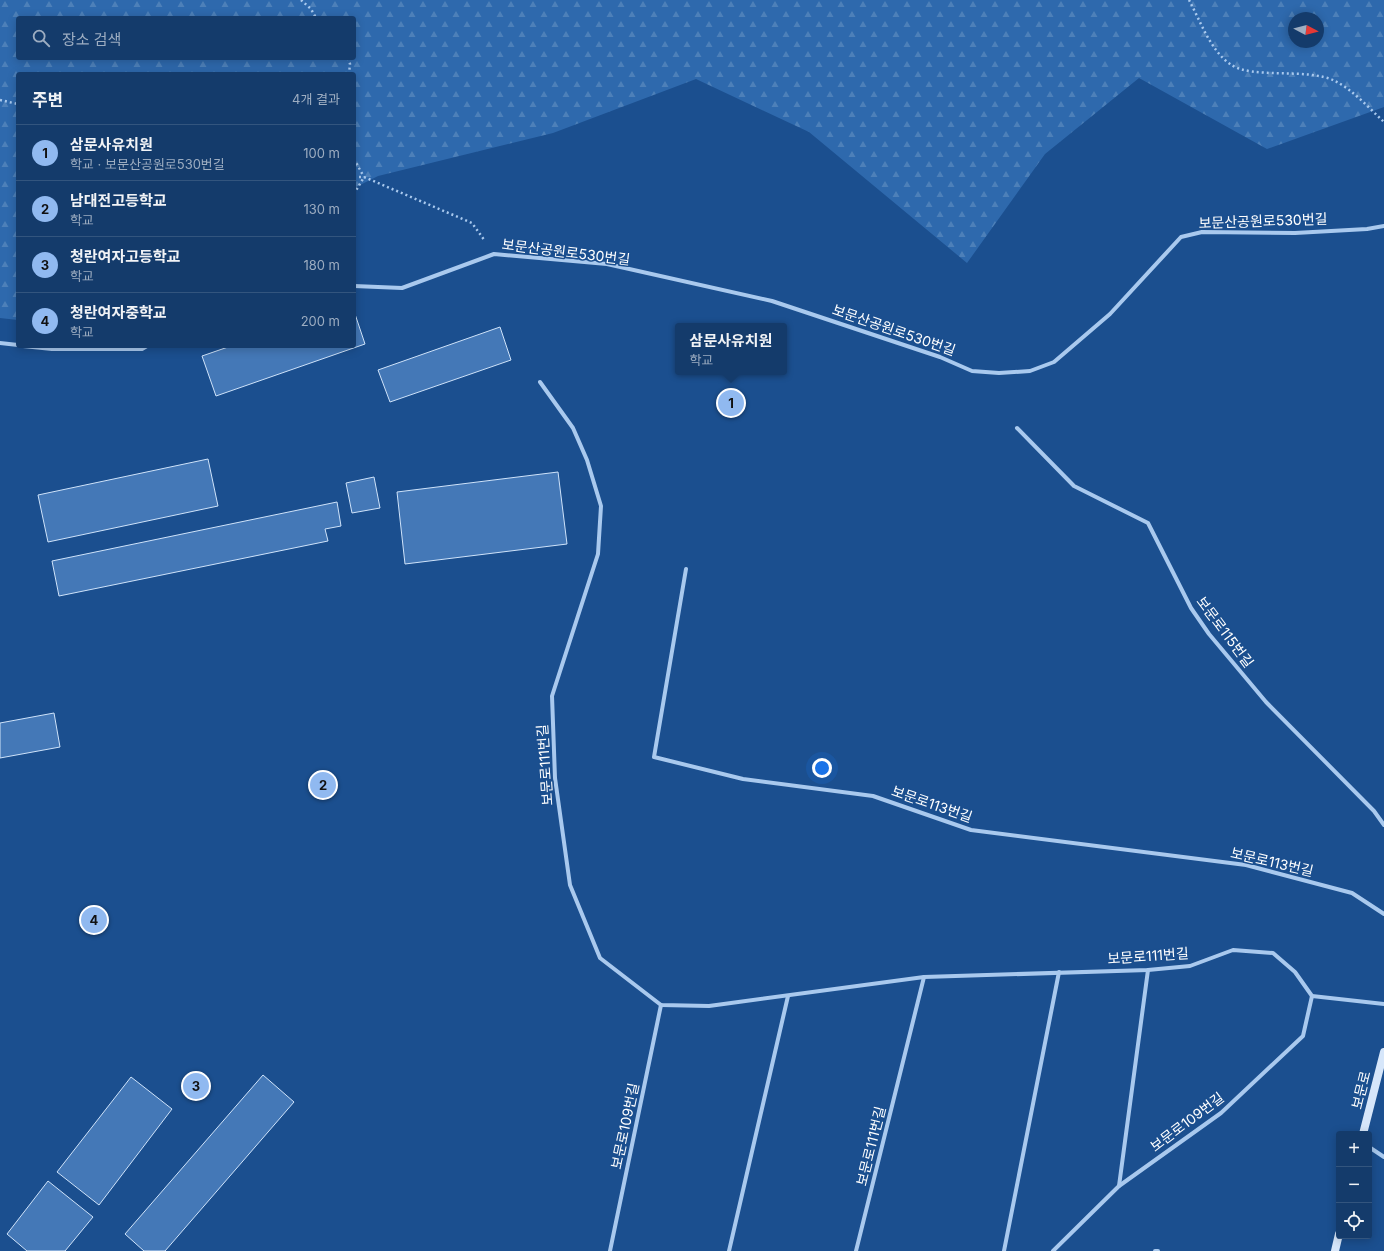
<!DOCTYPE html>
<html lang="ko">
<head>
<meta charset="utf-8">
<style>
	:root { --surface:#143b6b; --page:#1d4271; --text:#f1f3f6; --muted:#9dadc1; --line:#33557e; --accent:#90b9f0 }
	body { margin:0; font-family:Inter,"Noto Sans KR",sans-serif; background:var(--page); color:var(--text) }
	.controls { position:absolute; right:12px; bottom:12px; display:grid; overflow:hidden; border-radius:4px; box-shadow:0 2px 10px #0003 }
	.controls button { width:36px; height:36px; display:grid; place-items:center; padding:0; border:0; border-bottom:1px solid var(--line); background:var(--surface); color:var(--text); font:20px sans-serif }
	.compass { position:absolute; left:1288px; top:12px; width:36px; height:36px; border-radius:50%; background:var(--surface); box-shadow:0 2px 10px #0003; rotate:97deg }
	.you { position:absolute; left:822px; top:768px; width:14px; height:14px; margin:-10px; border:3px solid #fff; border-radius:50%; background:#1a73e8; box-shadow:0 0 0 6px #1a73e833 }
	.badge { display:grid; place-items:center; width:26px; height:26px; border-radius:50%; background:var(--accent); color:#111; font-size:13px; font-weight:700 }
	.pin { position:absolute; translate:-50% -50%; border:2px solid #fff; box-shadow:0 1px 4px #0006 }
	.popup { position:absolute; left:675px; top:323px; width:112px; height:52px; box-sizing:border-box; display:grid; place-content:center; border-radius:4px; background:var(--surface); filter:drop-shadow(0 1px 3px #0005); font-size:13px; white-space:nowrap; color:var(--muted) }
	.popup b { font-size:15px; color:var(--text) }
	.popup::after { content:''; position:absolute; left:50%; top:100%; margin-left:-8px; border:8px solid transparent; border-top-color:var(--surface) }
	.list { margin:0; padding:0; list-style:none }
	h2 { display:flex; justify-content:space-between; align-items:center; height:52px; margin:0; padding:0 16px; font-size:17px }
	h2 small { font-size:13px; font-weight:400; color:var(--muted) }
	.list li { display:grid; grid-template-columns:26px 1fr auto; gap:12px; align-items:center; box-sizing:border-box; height:56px; padding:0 16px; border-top:1px solid var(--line) }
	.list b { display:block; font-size:15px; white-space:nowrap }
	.list p { margin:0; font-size:13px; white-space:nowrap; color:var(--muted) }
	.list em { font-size:13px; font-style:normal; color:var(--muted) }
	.icon { flex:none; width:22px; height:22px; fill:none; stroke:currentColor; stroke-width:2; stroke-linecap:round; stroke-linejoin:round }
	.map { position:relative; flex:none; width:1384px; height:1251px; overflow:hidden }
	.search { position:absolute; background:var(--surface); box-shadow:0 2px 10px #0003; left:16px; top:16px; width:340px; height:44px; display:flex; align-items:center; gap:10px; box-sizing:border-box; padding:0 14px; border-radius:4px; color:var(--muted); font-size:15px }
	.panel { position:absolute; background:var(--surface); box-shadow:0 2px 10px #0003; left:16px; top:72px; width:340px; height:276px; border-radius:4px }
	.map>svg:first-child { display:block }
	.forest { fill:url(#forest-firs); fill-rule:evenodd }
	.building { fill:#4478b7; stroke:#cfe3fa }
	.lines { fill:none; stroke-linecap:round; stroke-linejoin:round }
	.path { stroke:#a9c9ee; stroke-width:2.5; stroke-dasharray:2 3; stroke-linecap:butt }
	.street { stroke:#a9c9ee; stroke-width:4 }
	.secondary { stroke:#d6e6fa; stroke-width:8 }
	.labels { text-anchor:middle; stroke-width:3; stroke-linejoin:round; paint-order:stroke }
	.street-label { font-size:14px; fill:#fff; stroke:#1b4f8f }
</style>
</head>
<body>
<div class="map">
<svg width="1384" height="1251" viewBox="0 0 1384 1251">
	<defs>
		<pattern id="forest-firs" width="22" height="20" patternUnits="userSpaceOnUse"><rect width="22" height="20" fill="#2e69ad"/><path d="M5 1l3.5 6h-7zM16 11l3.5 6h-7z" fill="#4d80b9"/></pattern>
	</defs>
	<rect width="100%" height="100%" fill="#1b4f8f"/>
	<path class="forest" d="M0 0H1384V107L1267 149 1139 78 1045 154 967 263 809 132 696 79 553 133 378 176 354 188V74H18V320L0 318ZM18 18H354V58H18ZM1294 18H1318V42H1294Z"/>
	<g class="building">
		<polygon points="354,311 365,344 216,396 202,356 231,346 354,346"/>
		<polygon points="500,327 511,360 390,402 378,370"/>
		<polygon points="208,459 218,506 48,542 38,495"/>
		<polygon points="558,472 567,544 405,564 397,492"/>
		<polygon points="374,477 380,508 352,513 346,483"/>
		<polygon points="337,502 341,526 325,529 328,541 59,596 52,561"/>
		<polygon points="54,713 60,747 0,758 0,723"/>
		<polygon points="263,1075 294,1102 165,1251 144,1251 125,1234"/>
		<polygon points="131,1077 172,1109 99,1205 57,1172"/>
		<polygon points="48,1181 93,1217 65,1251 27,1251 7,1234"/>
	</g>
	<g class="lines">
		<g class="path">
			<polyline points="301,0 311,9 316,18"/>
			<path d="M1189 0C1200 20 1210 50 1230 64 1252 80 1307 67 1335 81 1353 90 1369 108 1384 122"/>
			<polyline points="348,58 350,64 349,74"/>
			<polyline points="0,100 18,104"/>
			<polyline points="354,159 364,177"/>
			<polyline points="354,177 364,177 472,223 485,241"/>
			<polyline points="354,194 364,177"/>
		</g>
		<g class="street">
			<polyline points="354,286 402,288 494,254 607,264 772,301 940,357 972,371 999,373 1030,371 1054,362 1110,314 1181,237 1202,232 1295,233 1367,229 1384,226"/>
			<polyline points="0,343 18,345"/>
			<polyline points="23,346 52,349 142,349 147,346"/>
			<polyline points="540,382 573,428 587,460 601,506 598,554 552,696 555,778 570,885 600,958 661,1005 709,1006 924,977 1148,970 1190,966 1233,950 1273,953 1295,972 1312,996 1384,1004"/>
			<polyline points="1017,428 1074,486 1148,523 1191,608 1209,634 1266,702 1374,811 1384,825"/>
			<polyline points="686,569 654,757 743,779 873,796 971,830 1246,865 1352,893 1384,914"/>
			<polyline points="1369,1147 1384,1157"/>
			<polyline points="1119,1186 1148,970"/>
			<polyline points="610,1251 661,1005"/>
			<polyline points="729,1251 788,996"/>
			<polyline points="856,1251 924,977"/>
			<polyline points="1004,1251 1059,972"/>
			<polyline points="1053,1251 1119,1186 1221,1113 1303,1036 1312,996"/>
			<polyline points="1155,1251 1158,1251"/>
		</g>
		<g class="secondary">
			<polyline points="1363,1134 1384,1052"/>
			<polyline points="1335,1251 1339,1234"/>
		</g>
	</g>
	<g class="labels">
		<g class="street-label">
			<text transform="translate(1263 221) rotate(-2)" y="5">보문산공원로530번길</text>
			<text transform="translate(566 252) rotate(7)" y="5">보문산공원로530번길</text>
			<text transform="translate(894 330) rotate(19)" y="5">보문산공원로530번길</text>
			<text transform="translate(1225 632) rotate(53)" y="5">보문로115번길</text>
			<text transform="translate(545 765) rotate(-94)" y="5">보문로111번길</text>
			<text transform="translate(932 804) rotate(19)" y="5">보문로113번길</text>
			<text transform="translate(1272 862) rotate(13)" y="5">보문로113번길</text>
			<text transform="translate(1148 956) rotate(-4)" y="5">보문로111번길</text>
			<text transform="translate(1361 1090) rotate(-76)" y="5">보문로</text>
			<text transform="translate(1187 1122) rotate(-37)" y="5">보문로109번길</text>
			<text transform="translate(625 1126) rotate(-78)" y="5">보문로109번길</text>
			<text transform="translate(871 1146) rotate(-76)" y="5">보문로111번길</text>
		</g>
	</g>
</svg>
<div class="controls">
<button>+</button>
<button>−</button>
<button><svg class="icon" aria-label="locate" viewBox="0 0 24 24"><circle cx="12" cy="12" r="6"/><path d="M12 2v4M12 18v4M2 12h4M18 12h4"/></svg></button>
</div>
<svg class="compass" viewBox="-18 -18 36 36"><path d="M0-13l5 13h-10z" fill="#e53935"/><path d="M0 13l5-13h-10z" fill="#9dadc1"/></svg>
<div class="you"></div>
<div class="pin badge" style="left:731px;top:403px">1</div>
<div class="popup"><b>삼문사유치원</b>학교</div>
<div class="pin badge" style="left:323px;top:785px">2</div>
<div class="pin badge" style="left:196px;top:1086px">3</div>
<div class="pin badge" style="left:94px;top:920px">4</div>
<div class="search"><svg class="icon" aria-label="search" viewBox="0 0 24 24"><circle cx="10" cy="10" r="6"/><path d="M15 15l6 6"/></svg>장소 검색</div>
<section class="panel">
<h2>주변<small>4개 결과</small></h2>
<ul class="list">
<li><span class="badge">1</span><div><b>삼문사유치원</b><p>학교 · 보문산공원로530번길</p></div><em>100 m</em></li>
<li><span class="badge">2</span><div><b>남대전고등학교</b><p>학교</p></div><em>130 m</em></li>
<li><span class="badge">3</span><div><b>청란여자고등학교</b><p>학교</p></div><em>180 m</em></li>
<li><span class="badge">4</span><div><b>청란여자중학교</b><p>학교</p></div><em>200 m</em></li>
</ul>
</section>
</div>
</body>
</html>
